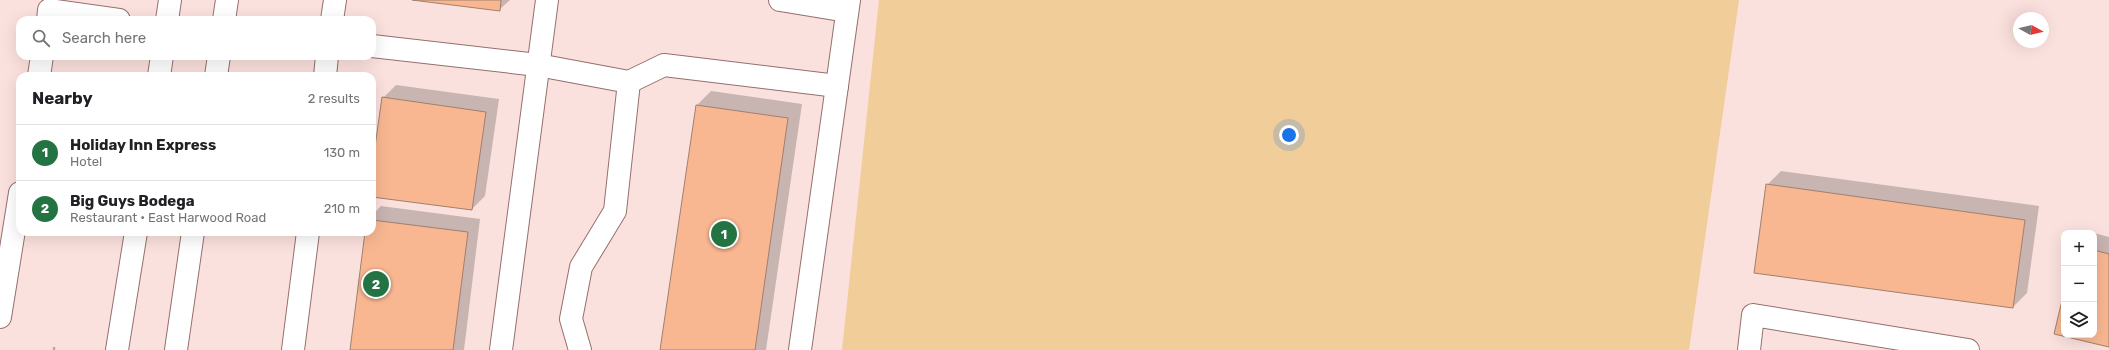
<!DOCTYPE html>
<html lang="en">
<head>
<meta charset="utf-8">
<style>
	:root { --surface:#fff; --page:#f6f6f6; --text:#202124; --muted:#757577; --line:#e0e0e0; --accent:#247343 }
	body { margin:0; font-family:Rubik,sans-serif; background:var(--page); color:var(--text) }
	.controls { position:absolute; right:12px; bottom:12px; display:grid; overflow:hidden; border-radius:8px; box-shadow:0 4px 16px #0002 }
	.controls button { width:36px; height:36px; display:grid; place-items:center; padding:0; border:0; border-bottom:1px solid var(--line); background:var(--surface); color:var(--text); font:20px sans-serif }
	.compass { position:absolute; left:2013px; top:12px; width:36px; height:36px; border-radius:50%; background:var(--surface); box-shadow:0 4px 16px #0002; rotate:98deg }
	.you { position:absolute; left:1289px; top:135px; width:14px; height:14px; margin:-10px; border:3px solid #fff; border-radius:50%; background:#1a73e8; box-shadow:0 0 0 6px #1a73e833 }
	.badge { display:grid; place-items:center; width:26px; height:26px; border-radius:50%; background:var(--accent); color:#fff; font-size:13px; font-weight:700 }
	.pin { position:absolute; translate:-50% -50%; border:2px solid #fff; box-shadow:0 1px 4px #0006 }
	.list { margin:0; padding:0; list-style:none }
	h2 { display:flex; justify-content:space-between; align-items:center; height:52px; margin:0; padding:0 16px; font-size:17px }
	h2 small { font-size:13px; font-weight:400; color:var(--muted) }
	.list li { display:grid; grid-template-columns:26px 1fr auto; gap:12px; align-items:center; box-sizing:border-box; height:56px; padding:0 16px; border-top:1px solid var(--line) }
	.list b { display:block; font-size:15px; white-space:nowrap }
	.list p { margin:0; font-size:13px; white-space:nowrap; color:var(--muted) }
	.list em { font-size:13px; font-style:normal; color:var(--muted) }
	.icon { flex:none; width:22px; height:22px; fill:none; stroke:currentColor; stroke-width:2; stroke-linecap:round; stroke-linejoin:round }
	.map { position:relative; flex:none; width:2109px; height:350px; overflow:hidden }
	.search { position:absolute; background:var(--surface); box-shadow:0 4px 16px #0002; left:16px; top:16px; width:360px; height:44px; display:flex; align-items:center; gap:10px; box-sizing:border-box; padding:0 14px; border-radius:12px; color:var(--muted); font-size:15px }
	.panel { position:absolute; background:var(--surface); box-shadow:0 4px 16px #0002; left:16px; top:72px; width:360px; height:164px; border-radius:12px }
	.map>svg:first-child { display:block }
	.green { fill:#f1cd99 }
	.shadow { fill:#0003 }
	.building { fill:#f8b791; stroke:#a0806d }
	.lines { fill:none; stroke-linecap:round; stroke-linejoin:round }
	.minor-casing { stroke:#956f6b; stroke-width:24 }
	.major-casing { stroke:#956f6b; stroke-width:24 }
	.path { stroke:#bda6a3; stroke-width:2.5; stroke-dasharray:3 3; stroke-linecap:butt }
	.minor { stroke:#fff; stroke-width:22 }
	.major { stroke:#fff; stroke-width:22 }
</style>
</head>
<body>
<div class="map">
<svg width="2109" height="350" viewBox="0 0 2109 350">
	<rect width="100%" height="100%" fill="#fbe1de"/>
	<polygon class="green" points="879,0 1739,0 1689,350 842,350"/>
	<g class="shadow">
		<polygon points="420,0 510,0 499,10"/>
		<polygon points="396,85 499,99 485,196 472,209 372,196 372,176 383,98"/>
		<polygon points="711,91 802,104 766,350 661,350 697,105"/>
		<polygon points="1781,171 2039,206 2027,293 2013,307 1767,185"/>
		<polygon points="381,206 480,219 464,350 351,350 366,232 372,232 372,215"/>
		<polygon points="2090,232 2109,237 2109,346 2055,333 2064,296 2064,335 2094,335 2094,233"/>
	</g>
	<g class="building">
		<polygon points="412,0 501,0 500,11"/>
		<polygon points="382,97 486,112 472,210 372,197 372,168"/>
		<polygon points="696,105 788,118 755,350 660,350"/>
		<polygon points="1766,184 2025,220 2013,308 1754,273"/>
		<polygon points="372,220 468,232 453,350 350,350 365,232 372,232"/>
		<polygon points="2094,250 2109,254 2109,347 2054,334 2064,292 2064,335 2094,335"/>
	</g>
	<g class="lines">
		<g class="minor-casing">
			<g id="minor">
				<polyline points="780,0 847,11"/>
				<polyline points="48,20 49,10 119,20"/>
				<polyline points="332,20 335,0"/>
				<polyline points="372,46 538,65 629,82 615,211 581,267 571,319 580,350"/>
				<polyline points="39,76 42,56"/>
				<polyline points="325,76 327,56"/>
				<polyline points="629,82 664,65 837,86"/>
				<polyline points="0,317 20,193"/>
				<polyline points="293,350 308,232"/>
				<polyline points="501,350 547,0"/>
				<polyline points="800,350 849,0"/>
				<polyline points="1749,350 1753,315 1968,350"/>
			</g>
		</g>
		<g class="major-casing">
			<g id="major">
				<polyline points="167,20 170,0"/>
				<polyline points="224,20 227,0"/>
				<polyline points="159,76 162,56"/>
				<polyline points="216,76 219,56"/>
				<polyline points="117,350 136,232"/>
				<polyline points="176,350 193,232"/>
			</g>
		</g>
		<polyline class="path" points="54,350 54,346"/>
		<use href="#minor" class="minor"/>
		<use href="#major" class="major"/>
	</g>
</svg>
<div class="controls">
<button>+</button>
<button>−</button>
<button><svg class="icon" aria-label="layers" viewBox="0 0 24 24"><path d="M12 4l9 5-9 5-9-5zM3 14l9 5 9-5"/></svg></button>
</div>
<svg class="compass" viewBox="-18 -18 36 36"><path d="M0-13l5 13h-10z" fill="#e53935"/><path d="M0 13l5-13h-10z" fill="#757577"/></svg>
<div class="you"></div>
<div class="pin badge" style="left:724px;top:234px">1</div>
<div class="pin badge" style="left:376px;top:284px">2</div>
<div class="search"><svg class="icon" aria-label="search" viewBox="0 0 24 24"><circle cx="10" cy="10" r="6"/><path d="M15 15l6 6"/></svg>Search here</div>
<section class="panel">
<h2>Nearby<small>2 results</small></h2>
<ul class="list">
<li><span class="badge">1</span><div><b>Holiday Inn Express</b><p>Hotel</p></div><em>130 m</em></li>
<li><span class="badge">2</span><div><b>Big Guys Bodega</b><p>Restaurant · East Harwood Road</p></div><em>210 m</em></li>
</ul>
</section>
</div>
</body>
</html>
